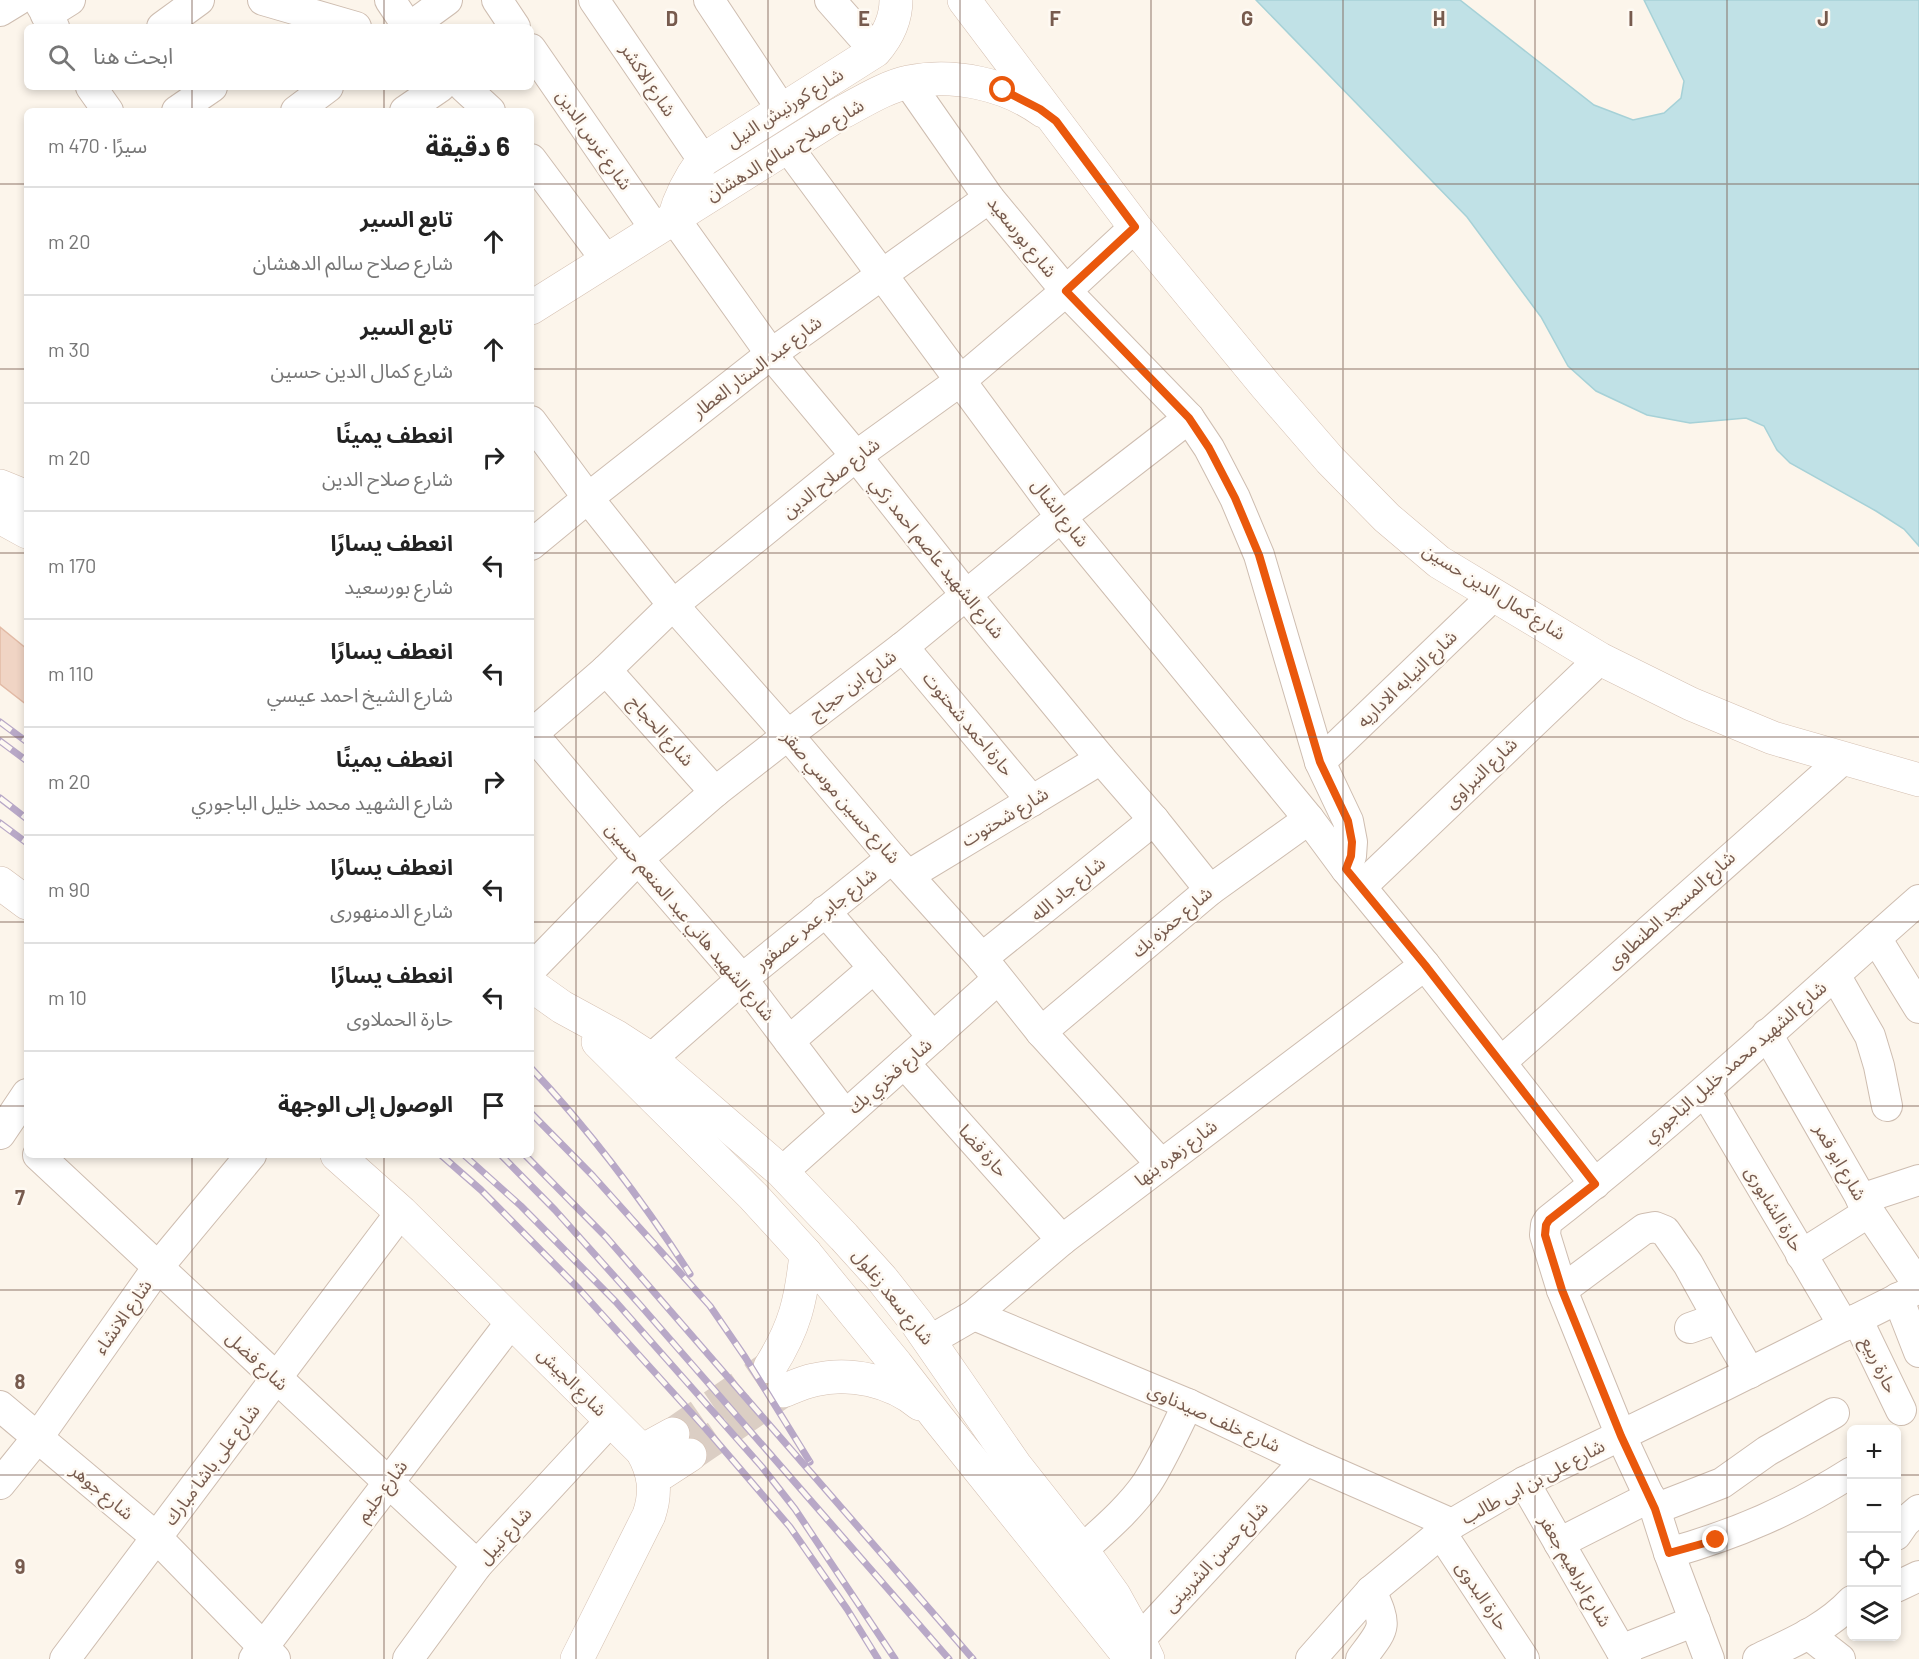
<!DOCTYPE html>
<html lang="ar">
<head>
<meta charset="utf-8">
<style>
	:root { --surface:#fff; --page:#f6f6f6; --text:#222; --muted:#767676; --line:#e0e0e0 }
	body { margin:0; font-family:Barlow,"Noto Sans Arabic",sans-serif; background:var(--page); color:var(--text); direction:rtl }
	.controls { position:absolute; right:18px; bottom:18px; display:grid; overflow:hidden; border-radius:9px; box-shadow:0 3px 9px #0003 }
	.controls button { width:54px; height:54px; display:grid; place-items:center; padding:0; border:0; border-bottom:2px solid var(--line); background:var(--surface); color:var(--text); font:30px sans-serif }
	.stop { position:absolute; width:18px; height:18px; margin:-14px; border:4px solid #ea580c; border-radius:50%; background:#fff }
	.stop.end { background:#ea580c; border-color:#fff; box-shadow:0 2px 6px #0008 }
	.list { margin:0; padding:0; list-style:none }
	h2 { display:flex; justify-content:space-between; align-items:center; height:78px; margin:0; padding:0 24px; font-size:26px }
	h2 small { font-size:20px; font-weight:400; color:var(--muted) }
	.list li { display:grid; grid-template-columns:39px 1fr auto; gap:18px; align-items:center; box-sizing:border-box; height:108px; padding:0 24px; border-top:2px solid var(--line) }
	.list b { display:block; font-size:22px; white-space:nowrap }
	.list p { margin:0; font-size:20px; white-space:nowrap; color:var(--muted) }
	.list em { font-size:20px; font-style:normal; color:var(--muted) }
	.icon { flex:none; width:33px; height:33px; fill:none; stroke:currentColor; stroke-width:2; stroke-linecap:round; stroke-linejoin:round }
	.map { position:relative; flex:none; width:1919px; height:1659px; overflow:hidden; direction:ltr }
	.search { position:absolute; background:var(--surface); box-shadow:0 3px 9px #0003; left:24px; top:24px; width:510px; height:66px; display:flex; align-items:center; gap:15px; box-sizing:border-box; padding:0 21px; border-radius:9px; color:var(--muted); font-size:22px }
	.panel { position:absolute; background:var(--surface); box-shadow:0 3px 9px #0003; left:24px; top:108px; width:510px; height:1050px; border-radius:9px; direction:rtl }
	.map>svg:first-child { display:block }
	.water { fill:#c0e1e6; stroke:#a6d1d7; stroke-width:1.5 }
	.building { fill:#f0d4c4; stroke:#e2baa5; stroke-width:1.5 }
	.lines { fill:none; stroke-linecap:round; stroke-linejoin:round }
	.secondary-tunnel { stroke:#dbcec4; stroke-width:33; stroke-dasharray:33 16; stroke-linecap:butt }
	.street-casing { stroke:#cebdb0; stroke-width:32 }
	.secondary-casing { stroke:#d4bfb0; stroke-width:34 }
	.street { stroke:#fff; stroke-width:30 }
	.secondary { stroke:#fff; stroke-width:33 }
	.rail-casing { stroke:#b8a8c7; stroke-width:7 }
	.rail { stroke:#fef9f2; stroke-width:4.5; stroke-dasharray:14; stroke-linecap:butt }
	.route { stroke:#ea580c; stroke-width:8 }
	.grid { fill:none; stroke:#775b4e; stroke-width:1.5; stroke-opacity:0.55 }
	.labels { text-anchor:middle; stroke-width:5; stroke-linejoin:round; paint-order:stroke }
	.street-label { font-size:18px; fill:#775b4e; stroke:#fef9f2 }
	.grid-label { font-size:20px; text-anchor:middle; font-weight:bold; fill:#775b4e; stroke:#fef9f2; stroke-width:5; stroke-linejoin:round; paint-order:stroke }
</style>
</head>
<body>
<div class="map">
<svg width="1919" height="1659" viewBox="0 0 1919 1659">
	<rect width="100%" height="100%" fill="#fcf5eb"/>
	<polygon class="water" points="1256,0 1460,0 1594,105 1633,120 1664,113 1681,98 1684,81 1644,0 1919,0 1919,546 1904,529 1876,511 1790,463 1777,450 1764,426 1746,418 1690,423 1647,415 1596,391 1568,366 1541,317 1467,217"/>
	<polygon class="building" points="0,627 27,649 27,705 0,684"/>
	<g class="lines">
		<g class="secondary-tunnel">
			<polyline points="673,1434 770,1367"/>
			<polyline points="690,1455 783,1391"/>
		</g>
		<g class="street-casing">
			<g id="street">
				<polyline points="38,0 54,27"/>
				<polyline points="263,0 356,27"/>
				<polyline points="390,0 408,27"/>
				<polyline points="497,0 515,27"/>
				<polyline points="594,0 703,160"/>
				<polyline points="709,0 782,110"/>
				<polyline points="830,0 875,51"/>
				<polyline points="0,11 18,0"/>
				<polyline points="46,15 70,0"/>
				<polyline points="162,27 199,0"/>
				<polyline points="410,27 447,0"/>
				<polyline points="531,49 656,230"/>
				<polyline points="908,82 989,198 1066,291 1189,418 1209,448 1235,498 1259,555 1320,762 1348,821 1352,842 1351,856 1346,869"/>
				<polyline points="91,87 108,111"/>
				<polyline points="464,87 490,111"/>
				<polyline points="177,111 212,87"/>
				<polyline points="296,111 328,87"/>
				<polyline points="405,111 440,87"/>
				<polyline points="787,146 1061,517 1309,819 1346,869 1425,965 1595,1184"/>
				<polyline points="531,159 607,261"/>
				<polyline points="674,218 771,354 856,456 966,595 1101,759 1154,820 1210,890"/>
				<polyline points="531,421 588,498 673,605 788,735 892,858 982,958 1041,1032 1161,1164"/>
				<polyline points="531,545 588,498 771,354 989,198"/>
				<polyline points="903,647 1032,801"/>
				<polyline points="606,670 715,792"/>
				<polyline points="531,732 638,859 742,979 845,1115"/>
				<polyline points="531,735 606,670 673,605 856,456 960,381 1066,291 1135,227"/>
				<polyline points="1320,762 1494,595"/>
				<polyline points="909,875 1101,759"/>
				<polyline points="1361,887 1600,659"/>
				<polyline points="825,911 933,1037"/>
				<polyline points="1876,938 1919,1008"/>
				<polyline points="982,958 1154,820"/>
				<polyline points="531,969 638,859 715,792 788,735 903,647 1061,517 1189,418"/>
				<polyline points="1835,975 1870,1036 1879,1066 1887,1106"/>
				<polyline points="1041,1032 1210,890 1309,819"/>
				<polyline points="1767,1034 1869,1212 1919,1286"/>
				<polyline points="789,1041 874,968"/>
				<polyline points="1501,1062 1843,759"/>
				<polyline points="904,1063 1062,1240"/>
				<polyline points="634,1077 651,1059 742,979 892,858"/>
				<polyline points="1705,1091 1844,1326"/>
				<polyline points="0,1134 27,1094"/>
				<polyline points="38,1155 477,1565"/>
				<polyline points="782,1172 998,979"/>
				<polyline points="1861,1199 1919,1180"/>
				<polyline points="1801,1255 1869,1212"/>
				<polyline points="1562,1290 1644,1229 1655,1227 1665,1231 1688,1264 1718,1318"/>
				<polyline points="1898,1298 1919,1352"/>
				<polyline points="974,1315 1188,1404 1306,1460 1452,1524"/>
				<polyline points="1857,1319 1901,1410"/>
				<polyline points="1690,1328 1718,1318 1750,1373"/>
				<polyline points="929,1341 974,1315 1062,1240 1425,965"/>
				<polyline points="0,1406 156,1537 275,1659"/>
				<polyline points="1524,1482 1626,1659"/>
				<polyline points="0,1484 38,1437 158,1267 251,1155"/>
				<polyline points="1655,1509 1722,1483 1767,1451 1834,1413"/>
				<polyline points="1441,1533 1524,1659"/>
				<polyline points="1896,1535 1905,1522 1919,1510"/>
				<polyline points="1559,1543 1650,1497"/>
				<path d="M1082 1550C1105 1529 1129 1509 1147 1483 1163 1458 1175 1430 1188 1404"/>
				<path d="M1669 1553C1737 1534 1792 1510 1852 1472"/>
				<polyline points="1896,1587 1919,1576"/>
				<polyline points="1808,1634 1840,1659"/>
				<polyline points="1124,1650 1139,1640 1306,1460"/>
				<polyline points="1621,1650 1695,1621"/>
				<polyline points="65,1659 401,1212"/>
				<polyline points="254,1659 511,1322"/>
				<polyline points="408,1659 477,1565 611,1420"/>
				<polyline points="1311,1659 1371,1591 1452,1524 1524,1482 1725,1385 1919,1288"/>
				<path d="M1361 1659C1385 1627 1388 1628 1371 1591"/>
				<path d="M1709 1659 1669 1553 1655 1509 1621 1436 1562 1290 1545 1235 1546 1225 1549 1220C1677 1120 1796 1008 1919 900"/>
				<path d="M1758 1659C1791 1643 1826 1629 1852 1601"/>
			</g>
		</g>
		<g class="secondary-casing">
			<g id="secondary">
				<polyline points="964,0 1135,227 1266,386 1330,460 1387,518 1439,562 1600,659 1691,704 1773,738 1919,780"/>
				<path d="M674 218C680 196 689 179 703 160L875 51C888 36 896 20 896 0"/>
				<path d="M531 308 841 113C862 102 885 87 909 82 954 73 1006 84 1043 111"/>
				<polyline points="0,486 27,497"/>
				<polyline points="0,517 27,532"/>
				<polyline points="0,883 27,903"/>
				<polyline points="531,985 562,1007 617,1037 651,1059 782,1172 844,1237 882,1279 916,1322 1015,1465 1082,1550 1114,1595 1139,1640 1148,1659"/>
				<polyline points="598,1042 753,1196 806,1254 896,1364 937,1417 1124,1650 1133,1659"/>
				<path d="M337 1155 401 1212 642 1451C654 1472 657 1491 649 1515L577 1659"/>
				<path d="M770 1367C795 1327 801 1301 806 1254"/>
				<path d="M783 1391C793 1387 804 1382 814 1380 850 1371 892 1381 920 1404"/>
				<polyline points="642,1451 673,1434"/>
				<polyline points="653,1479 690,1455"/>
			</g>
		</g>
		<use href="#street" class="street"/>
		<use href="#secondary" class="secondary"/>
		<g class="rail-casing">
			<g id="rail">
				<polyline points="0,722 27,742"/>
				<polyline points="0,741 27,761"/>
				<polyline points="0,798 27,819"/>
				<polyline points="0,823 27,843"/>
				<path d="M531 1068C590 1131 643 1201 690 1274"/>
				<polyline points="531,1113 593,1176 710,1306 745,1357 810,1462"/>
				<polyline points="441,1155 481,1190 579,1289 706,1429 790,1527 847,1609 878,1659"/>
				<polyline points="464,1155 521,1206 616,1302 762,1467 795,1509 895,1659"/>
				<polyline points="501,1155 555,1210 641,1306 949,1659"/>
				<polyline points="525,1155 607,1238 973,1659"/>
			</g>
		</g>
		<use href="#rail" class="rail"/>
	</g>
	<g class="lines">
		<polyline class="route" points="1003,90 1040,109 1056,121 1135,227 1066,291 1189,418 1209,448 1235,498 1259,555 1320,762 1348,821 1352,842 1351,856 1346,869 1425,965 1595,1184 1549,1220 1546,1225 1545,1235 1562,1290 1621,1436 1655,1509 1669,1553 1716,1540"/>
	</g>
	<path class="grid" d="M192 0V27M384 0V27M576 0V1659M768 0V1659M960 0V1659M1151 0V1659M1343 0V1659M1535 0V1659M1727 0V1659M192 87V111M384 87V111M0 184H27M531 184H1919M0 369H27M531 369H1919M0 553H27M531 553H1919M0 737H27M531 737H1919M0 922H27M531 922H1919M0 1106H27M531 1106H1919M192 1155V1659M384 1155V1659M0 1290H1919M0 1475H1852M1896 1475H1919"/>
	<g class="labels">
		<g class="street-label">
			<text transform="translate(648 80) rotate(56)" y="6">شارع الاكشر</text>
			<text transform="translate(785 108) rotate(-32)" y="6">شارع كورنيش النيل</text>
			<text transform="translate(594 140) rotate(55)" y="6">شارع غرس الدين</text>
			<text transform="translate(785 150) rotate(-31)" y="6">شارع صلاح سالم الدهشان</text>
			<text transform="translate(1022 237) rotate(51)" y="6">شارع بورسعيد</text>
			<text transform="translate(757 367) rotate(-37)" y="6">شارع عبد الستار العطار</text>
			<text transform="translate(831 478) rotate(-38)" y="6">شارع صلاح الدين</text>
			<text transform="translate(1060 513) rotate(52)" y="6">شارع الشال</text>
			<text transform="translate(937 558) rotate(51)" y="6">شارع الشهيد عاصم احمد زكي</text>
			<text transform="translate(1494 592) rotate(32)" y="6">شارع كمال الدين حسين</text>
			<text transform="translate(1407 679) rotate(-44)" y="6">شارع النيابه الاداريه</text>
			<text transform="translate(853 685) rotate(-37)" y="6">شارع ابن حجاج</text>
			<text transform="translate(968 724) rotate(50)" y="6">حارة احمد شحتوت</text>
			<text transform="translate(661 731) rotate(48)" y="6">شارع الحجاج</text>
			<text transform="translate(1481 773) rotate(-44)" y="6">شارع النبراوى</text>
			<text transform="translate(841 797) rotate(49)" y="6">شارع حسين موسي صقر</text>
			<text transform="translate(1005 817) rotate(-31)" y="6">شارع شحتوت</text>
			<text transform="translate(1068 889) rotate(-39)" y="6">شارع جاد الله</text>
			<text transform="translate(1671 910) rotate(-42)" y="6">شارع المسجد الطنطاوى</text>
			<text transform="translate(816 919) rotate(-39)" y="6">شارع جابر عمر عصفور</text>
			<text transform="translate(690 922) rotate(50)" y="6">شارع الشهيد هاني عبد المنعم حسين</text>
			<text transform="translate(1172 922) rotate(-40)" y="6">شارع حمزه بك</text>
			<text transform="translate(1735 1062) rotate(-41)" y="6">شارع الشهيد محمد خليل الباجوري</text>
			<text transform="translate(890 1076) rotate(-41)" y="6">شارع فخري بك</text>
			<text transform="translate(983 1151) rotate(48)" y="6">حارة قضا</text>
			<text transform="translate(1176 1153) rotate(-37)" y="6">شارع زهره بنها</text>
			<text transform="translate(1840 1162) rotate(60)" y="6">شارع ابو قمر</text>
			<text transform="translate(1774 1209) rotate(59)" y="6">حارة الشابورى</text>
			<text transform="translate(893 1297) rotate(51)" y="6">شارع سعد زغلول</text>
			<text transform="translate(123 1317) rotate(-55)" y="6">شارع الانشاء</text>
			<text transform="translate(257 1361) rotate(43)" y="6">شارع فضل</text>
			<text transform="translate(1879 1365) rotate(64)" y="6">حارة ربيع</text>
			<text transform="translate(572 1382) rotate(45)" y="6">شارع الجيش</text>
			<text transform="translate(1214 1418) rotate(24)" y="6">شارع خلف صيدناوى</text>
			<text transform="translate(212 1465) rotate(-53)" y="6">شارع على باشا مبارك</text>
			<text transform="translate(1533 1482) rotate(-28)" y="6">شارع على بن ابى طالب</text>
			<text transform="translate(382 1491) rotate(-53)" y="6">شارع حليم</text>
			<text transform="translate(102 1492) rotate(40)" y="6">شارع جوهر</text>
			<text transform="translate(505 1536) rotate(-48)" y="6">شارع نبيل</text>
			<text transform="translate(1216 1557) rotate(-47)" y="6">شارع حسن الشربينى</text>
			<text transform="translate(1575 1571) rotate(60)" y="6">شارع ابراهيم جعفر</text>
			<text transform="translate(1482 1596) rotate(56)" y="6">حارة البدوى</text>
		</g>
	</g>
	<g class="grid-label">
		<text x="672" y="26">D</text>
		<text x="864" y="26">E</text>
		<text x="1055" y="26">F</text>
		<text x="1247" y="26">G</text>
		<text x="1439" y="26">H</text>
		<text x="1631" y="26">I</text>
		<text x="1823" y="26">J</text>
		<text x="20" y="1205">7</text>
		<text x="20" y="1389">8</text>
		<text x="20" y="1574">9</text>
	</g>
</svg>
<div class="controls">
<button>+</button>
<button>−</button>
<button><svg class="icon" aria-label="locate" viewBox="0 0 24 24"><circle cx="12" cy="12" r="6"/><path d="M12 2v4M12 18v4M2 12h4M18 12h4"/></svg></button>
<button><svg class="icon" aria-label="layers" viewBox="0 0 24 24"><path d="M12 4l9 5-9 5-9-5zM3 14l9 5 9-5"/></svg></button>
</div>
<div class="stop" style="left:1003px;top:90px"></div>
<div class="stop end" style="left:1716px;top:1540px"></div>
<div class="search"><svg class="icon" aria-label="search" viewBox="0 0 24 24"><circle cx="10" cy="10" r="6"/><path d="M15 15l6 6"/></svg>ابحث هنا</div>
<section class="panel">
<h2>6 دقيقة<small>سيرًا · 470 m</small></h2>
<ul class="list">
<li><svg class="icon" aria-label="ahead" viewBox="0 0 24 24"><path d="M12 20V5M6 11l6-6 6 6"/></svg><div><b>تابع السير</b><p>شارع صلاح سالم الدهشان</p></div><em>20 m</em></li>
<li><svg class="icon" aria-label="ahead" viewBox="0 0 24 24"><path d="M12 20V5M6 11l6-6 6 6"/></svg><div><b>تابع السير</b><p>شارع كمال الدين حسين</p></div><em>30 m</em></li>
<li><svg class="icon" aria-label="right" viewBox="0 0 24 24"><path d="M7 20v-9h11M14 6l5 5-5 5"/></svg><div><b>انعطف يمينًا</b><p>شارع صلاح الدين</p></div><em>20 m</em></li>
<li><svg class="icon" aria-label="left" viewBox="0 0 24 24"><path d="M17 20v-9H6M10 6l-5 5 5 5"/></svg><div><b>انعطف يسارًا</b><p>شارع بورسعيد</p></div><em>170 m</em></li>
<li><svg class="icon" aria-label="left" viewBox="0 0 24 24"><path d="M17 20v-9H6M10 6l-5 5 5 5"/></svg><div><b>انعطف يسارًا</b><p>شارع الشيخ احمد عيسي</p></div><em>110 m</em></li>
<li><svg class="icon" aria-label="right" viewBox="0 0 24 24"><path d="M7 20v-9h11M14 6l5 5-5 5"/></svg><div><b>انعطف يمينًا</b><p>شارع الشهيد محمد خليل الباجوري</p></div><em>20 m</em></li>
<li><svg class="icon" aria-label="left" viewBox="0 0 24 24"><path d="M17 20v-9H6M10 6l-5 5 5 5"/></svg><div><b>انعطف يسارًا</b><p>شارع الدمنهورى</p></div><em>90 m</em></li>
<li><svg class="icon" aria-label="left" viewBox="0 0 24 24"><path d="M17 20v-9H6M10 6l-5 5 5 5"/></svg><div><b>انعطف يسارًا</b><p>حارة الحملاوى</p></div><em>10 m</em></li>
<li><svg class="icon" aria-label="arrive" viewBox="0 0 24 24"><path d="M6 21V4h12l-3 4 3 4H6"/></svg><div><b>الوصول إلى الوجهة</b></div></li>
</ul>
</section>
</div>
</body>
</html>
